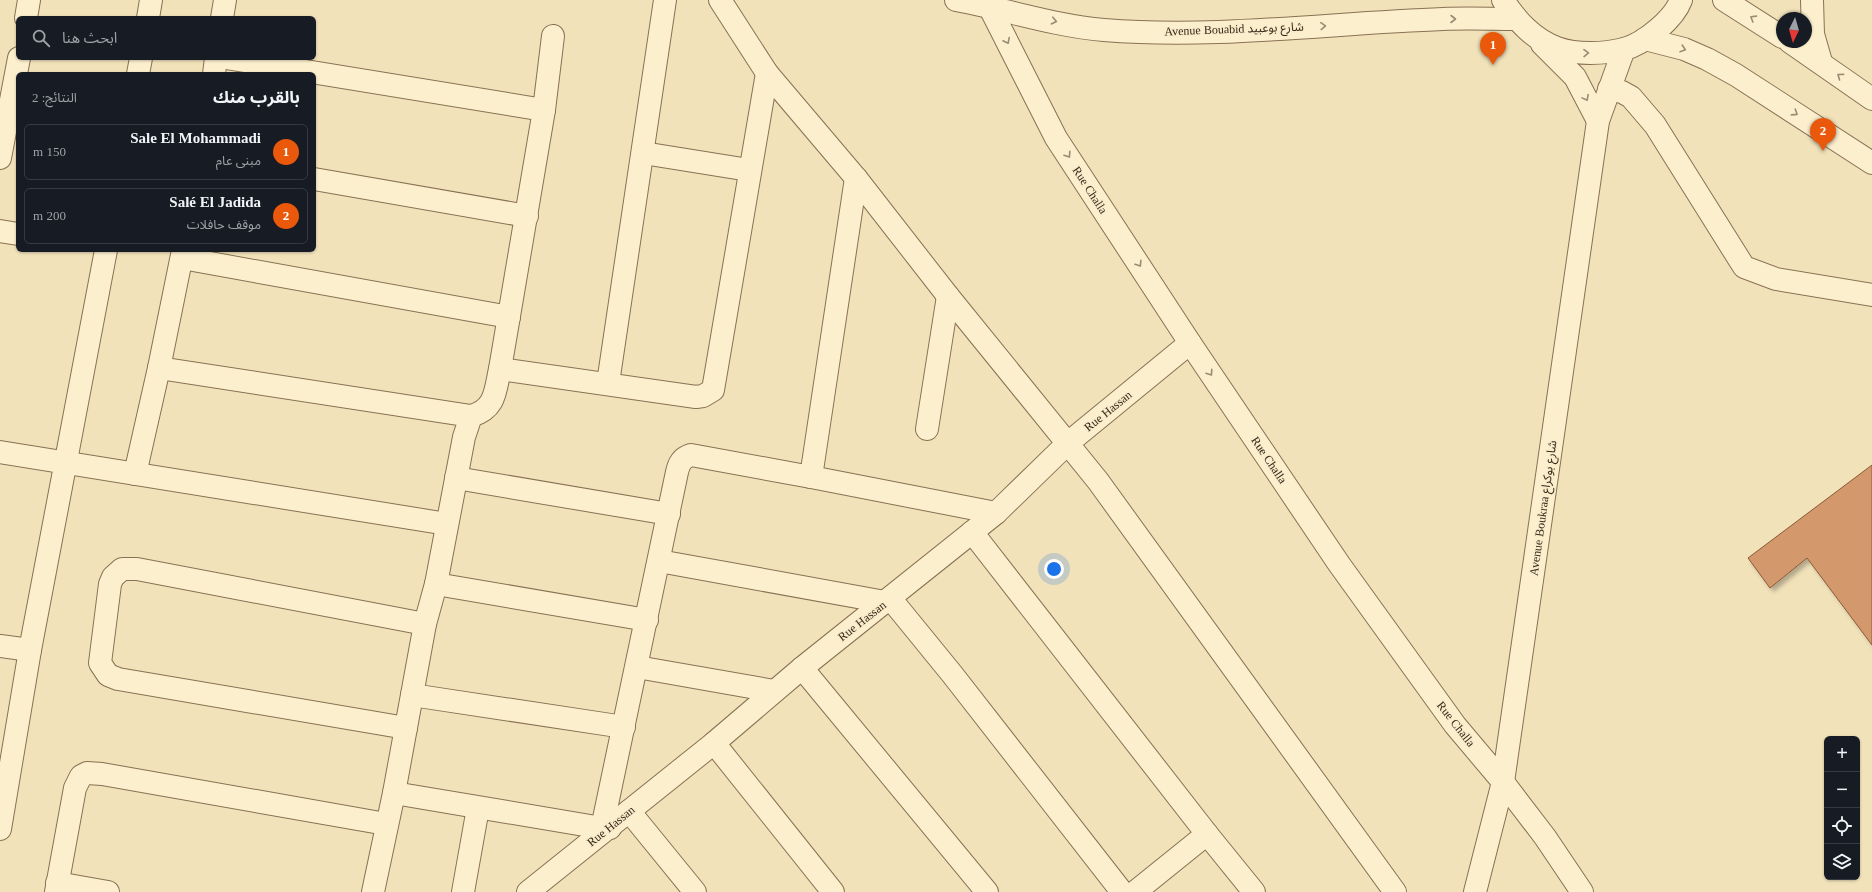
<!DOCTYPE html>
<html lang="ar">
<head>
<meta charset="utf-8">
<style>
	:root { --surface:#171b24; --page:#20242c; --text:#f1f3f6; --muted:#9ea1a6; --line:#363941; --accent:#ea580c }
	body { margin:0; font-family:"Times New Roman","Noto Sans Arabic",serif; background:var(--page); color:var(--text); direction:rtl }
	.controls { position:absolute; right:12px; bottom:12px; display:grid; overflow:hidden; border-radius:6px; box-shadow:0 1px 3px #0004 }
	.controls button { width:36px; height:36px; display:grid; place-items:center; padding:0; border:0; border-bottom:1px solid var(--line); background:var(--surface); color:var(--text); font:20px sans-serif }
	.compass { position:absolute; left:1776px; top:12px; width:36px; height:36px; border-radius:50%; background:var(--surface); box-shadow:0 1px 3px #0004; rotate:185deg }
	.you { position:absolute; left:1054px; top:569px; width:14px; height:14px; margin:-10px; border:3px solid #fff; border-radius:50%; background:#1a73e8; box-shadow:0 0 0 6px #1a73e833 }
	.badge { display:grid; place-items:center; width:26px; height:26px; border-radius:50%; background:var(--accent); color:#fff; font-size:13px; font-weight:700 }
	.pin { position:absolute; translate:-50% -33px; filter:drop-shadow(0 1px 2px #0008) }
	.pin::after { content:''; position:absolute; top:21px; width:14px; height:12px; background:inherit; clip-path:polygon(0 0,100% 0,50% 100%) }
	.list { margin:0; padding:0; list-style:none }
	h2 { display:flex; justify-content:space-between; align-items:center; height:52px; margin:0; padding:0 16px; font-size:17px }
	h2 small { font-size:13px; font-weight:400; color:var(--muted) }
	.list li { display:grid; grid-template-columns:26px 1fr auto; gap:12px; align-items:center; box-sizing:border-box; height:56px; margin:0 8px 8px; padding:0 8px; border:1px solid var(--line); border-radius:6px }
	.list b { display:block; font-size:15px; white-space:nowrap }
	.list p { margin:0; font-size:13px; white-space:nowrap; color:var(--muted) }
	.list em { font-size:13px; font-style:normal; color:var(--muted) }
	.icon { flex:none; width:22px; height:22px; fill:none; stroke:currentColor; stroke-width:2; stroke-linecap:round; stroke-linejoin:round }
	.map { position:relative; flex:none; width:1872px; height:892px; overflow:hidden; direction:ltr }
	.search { position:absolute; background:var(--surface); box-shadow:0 1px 3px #0004; left:16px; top:16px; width:300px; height:44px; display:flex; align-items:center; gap:10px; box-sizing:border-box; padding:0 14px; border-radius:6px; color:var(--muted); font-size:15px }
	.panel { position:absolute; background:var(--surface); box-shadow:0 1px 3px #0004; left:16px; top:72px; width:300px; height:180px; border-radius:6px; direction:rtl }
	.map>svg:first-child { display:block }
	.building { fill:#d3996c; stroke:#8a5937; filter:url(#shadow) }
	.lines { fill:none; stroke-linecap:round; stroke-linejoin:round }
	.minor-casing { stroke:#897153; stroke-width:24 }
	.minor { stroke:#fcefcd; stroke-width:22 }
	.oneway { stroke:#9a8c73 }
	.labels { text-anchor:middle; stroke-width:3; stroke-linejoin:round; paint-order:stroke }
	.street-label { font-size:12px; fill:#372819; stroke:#f8ecca }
</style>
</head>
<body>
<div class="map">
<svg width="1872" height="892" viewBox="0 0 1872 892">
	<defs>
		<filter id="shadow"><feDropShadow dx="3.5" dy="3.5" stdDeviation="2" flood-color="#0004"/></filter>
	</defs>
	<rect width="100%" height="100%" fill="#f1e2ba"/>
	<polygon class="building" points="1872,465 1872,645 1807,558 1770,588 1748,558"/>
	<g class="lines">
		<g class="minor-casing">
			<g id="minor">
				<polyline points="720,0 767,73 856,178 948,296 1098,481 1395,892"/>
				<path d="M956 0C1005 9 1054 26 1104 30 1217 39 1330 23 1443 19 1467 18 1491 19 1516 19"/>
				<path d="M1503 0C1517 21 1533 39 1557 48 1576 55 1605 54 1624 49 1644 44 1674 19 1681 0"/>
				<polyline points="1724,0 1782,37"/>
				<polyline points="1812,0 1813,34 1821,62"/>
				<polyline points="989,6 1056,138 1190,343 1339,564 1455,725 1503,782 1545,837 1582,892"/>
				<polyline points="26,18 29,0"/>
				<polyline points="148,18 151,0"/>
				<polyline points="222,18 225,0"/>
				<polyline points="1645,39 1684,49 1707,59 1736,75 1872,163"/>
				<polyline points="1790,42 1872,99"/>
				<polyline points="1542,44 1575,77 1598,121"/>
				<polyline points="226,58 544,110"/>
				<polyline points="138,74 141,58"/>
				<polyline points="214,74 216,58"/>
				<polyline points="1609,89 1622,92 1631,97 1655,125 1744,267 1776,279 1872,295"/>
				<polyline points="643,153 749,170"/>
				<polyline points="0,158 19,58"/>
				<polyline points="314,179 527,216"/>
				<polyline points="0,231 18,234"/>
				<polyline points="182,258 509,317"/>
				<polyline points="159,368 471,416"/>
				<polyline points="500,369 696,397 703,396 713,390 767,73"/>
				<polyline points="608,383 665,0"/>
				<polyline points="927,429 948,296"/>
				<polyline points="0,452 447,524"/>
				<polyline points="135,474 159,368 183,250"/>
				<polyline points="811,477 856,178"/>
				<polyline points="456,478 669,514"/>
				<polyline points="972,532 1207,834 1254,892"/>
				<polyline points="659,561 885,602"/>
				<polyline points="436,584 647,620"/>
				<polyline points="890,598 952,674 1122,892"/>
				<polyline points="0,646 30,650"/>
				<polyline points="637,667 774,691"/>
				<polyline points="802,668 987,892"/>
				<polyline points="412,695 624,727"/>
				<polyline points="406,728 118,679 108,675 100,663 110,584 113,577 122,569 137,569 425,624"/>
				<polyline points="714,743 833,892"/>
				<polyline points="394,793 602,828 610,828"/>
				<polyline points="629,811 695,892"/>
				<path d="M602 828 677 472C679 463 682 458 691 455L811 477 996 513"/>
				<polyline points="0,829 30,650 106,250"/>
				<polyline points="57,883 108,892"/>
				<polyline points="56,892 75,788 81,776 87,773 102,774 386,824"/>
				<path d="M373 892 394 793 425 624 436 584 464 437 471 416C496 409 495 391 500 369L544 110 553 36"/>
				<polyline points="463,892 478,808"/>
				<polyline points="528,892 714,743 802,668 996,513 1068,443 1190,343"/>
				<polyline points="1135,892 1207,834"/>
				<polyline points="1475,892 1503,782 1598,121 1624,49"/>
			</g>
		</g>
		<use href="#minor" class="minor"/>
	</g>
	<defs><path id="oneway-chevron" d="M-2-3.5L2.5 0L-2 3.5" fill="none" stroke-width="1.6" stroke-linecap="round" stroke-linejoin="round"/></defs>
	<g class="oneway">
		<use href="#oneway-chevron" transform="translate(1753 18) rotate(-148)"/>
		<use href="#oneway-chevron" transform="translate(1453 19)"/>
		<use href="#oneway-chevron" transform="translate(1054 21) rotate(13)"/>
		<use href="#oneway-chevron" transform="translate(1323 26) rotate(-3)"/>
		<use href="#oneway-chevron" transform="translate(1007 41) rotate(63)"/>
		<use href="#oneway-chevron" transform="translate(1683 49) rotate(18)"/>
		<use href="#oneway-chevron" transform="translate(1586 53) rotate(-1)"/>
		<use href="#oneway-chevron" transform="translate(1840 76) rotate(-144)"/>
		<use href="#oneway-chevron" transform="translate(1586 98) rotate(62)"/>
		<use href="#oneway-chevron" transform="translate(1795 113) rotate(33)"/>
		<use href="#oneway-chevron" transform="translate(1068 155) rotate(57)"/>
		<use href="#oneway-chevron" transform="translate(1139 264) rotate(57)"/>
		<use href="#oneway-chevron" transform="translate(1210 373) rotate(56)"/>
	</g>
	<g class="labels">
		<g class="street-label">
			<text transform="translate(1234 29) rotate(-2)" y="4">Avenue Bouabid شارع بوعبيد</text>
			<text transform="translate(1090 190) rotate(57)" y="4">Rue Challa</text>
			<text transform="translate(1108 411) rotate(-39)" y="4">Rue Hassan</text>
			<text transform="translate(1269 460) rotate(56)" y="4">Rue Challa</text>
			<text transform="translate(1543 508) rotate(-82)" y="4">Avenue Boukraa شارع بوكراع</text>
			<text transform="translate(862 621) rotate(-38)" y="4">Rue Hassan</text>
			<text transform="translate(1456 724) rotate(52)" y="4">Rue Challa</text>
			<text transform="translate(611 826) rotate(-39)" y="4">Rue Hassan</text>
		</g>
	</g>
</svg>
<div class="controls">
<button>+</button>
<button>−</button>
<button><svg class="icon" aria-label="locate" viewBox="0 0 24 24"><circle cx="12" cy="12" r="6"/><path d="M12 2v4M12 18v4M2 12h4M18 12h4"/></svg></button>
<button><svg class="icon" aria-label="layers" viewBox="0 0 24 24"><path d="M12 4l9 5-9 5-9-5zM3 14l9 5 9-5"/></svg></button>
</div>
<svg class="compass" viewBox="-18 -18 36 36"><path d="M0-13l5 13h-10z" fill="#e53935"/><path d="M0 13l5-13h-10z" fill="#9ea1a6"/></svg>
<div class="you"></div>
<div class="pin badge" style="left:1493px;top:65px">1</div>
<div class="pin badge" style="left:1823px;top:151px">2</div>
<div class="search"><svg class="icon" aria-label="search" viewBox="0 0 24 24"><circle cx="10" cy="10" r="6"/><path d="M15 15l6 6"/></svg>ابحث هنا</div>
<section class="panel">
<h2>بالقرب منك<small>النتائج: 2</small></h2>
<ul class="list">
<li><span class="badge">1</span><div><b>Sale El Mohammadi</b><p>مبنى عام</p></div><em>150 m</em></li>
<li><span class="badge">2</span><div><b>Salé El Jadida</b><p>موقف حافلات</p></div><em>200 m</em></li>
</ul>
</section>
</div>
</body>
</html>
